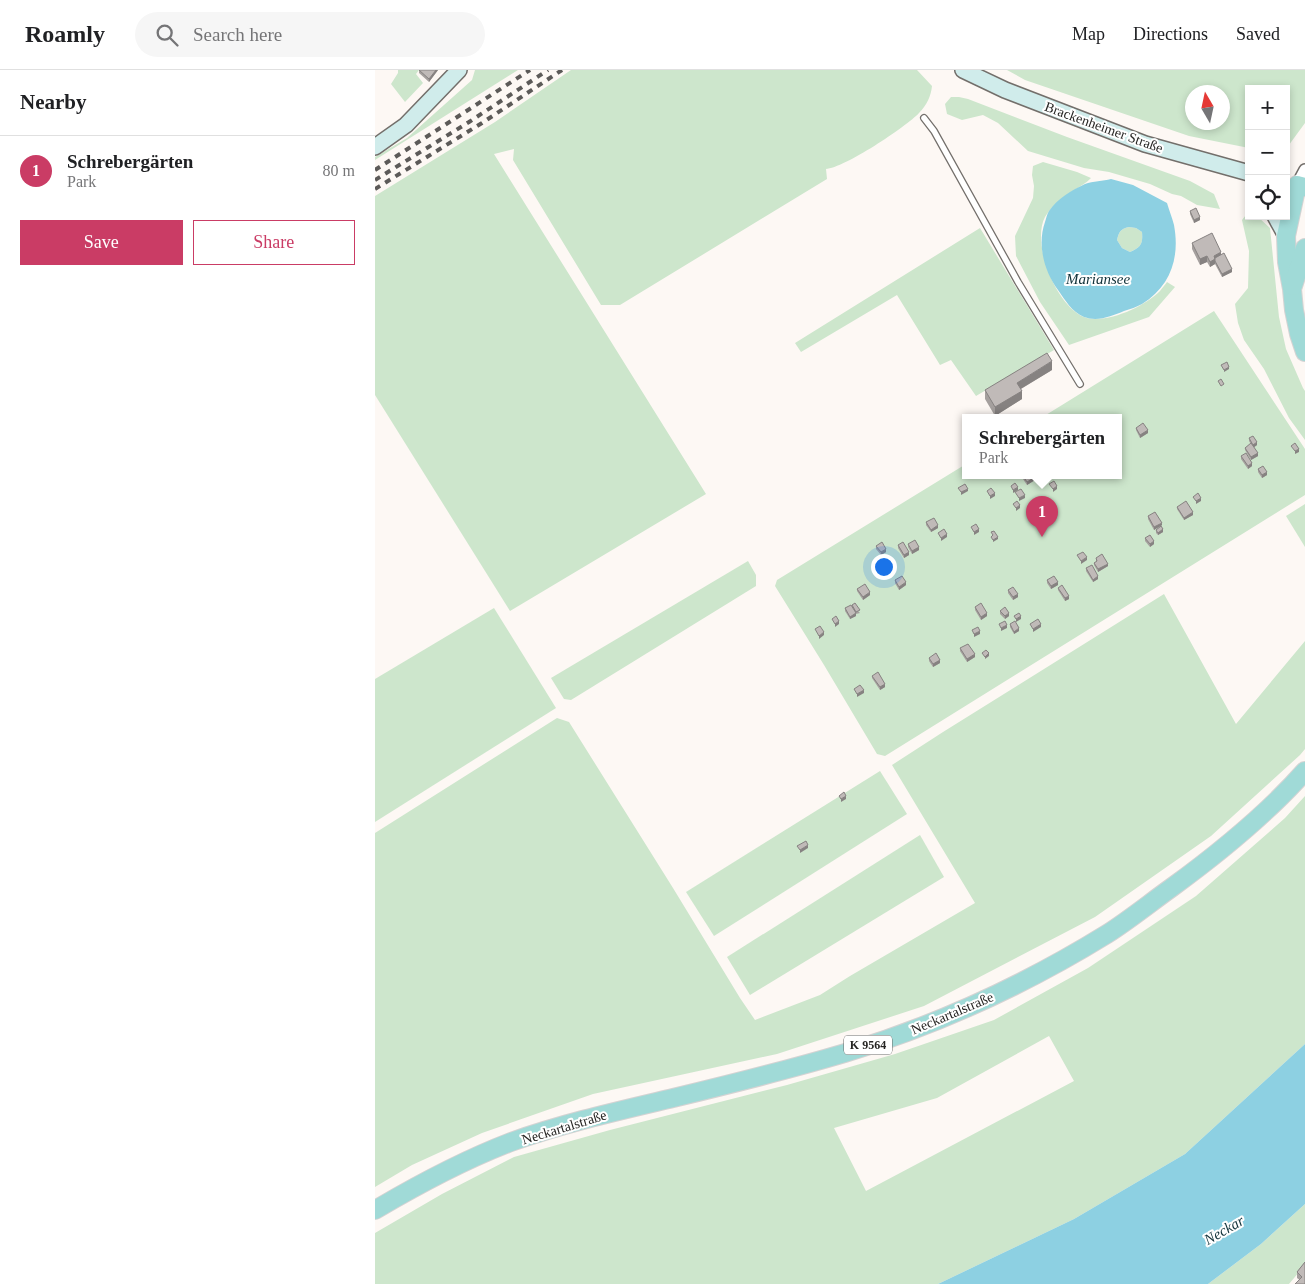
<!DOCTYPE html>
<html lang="en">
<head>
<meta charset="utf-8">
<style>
	:root { --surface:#fff; --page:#f6f6f6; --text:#202124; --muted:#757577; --line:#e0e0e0; --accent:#ca3c65 }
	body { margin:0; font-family:Georgia,serif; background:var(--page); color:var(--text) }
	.controls { position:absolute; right:15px; top:15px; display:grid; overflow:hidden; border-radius:0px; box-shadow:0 2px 8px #0003 }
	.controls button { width:45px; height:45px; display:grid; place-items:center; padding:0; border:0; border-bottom:1px solid var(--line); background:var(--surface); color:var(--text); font:25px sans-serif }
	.compass { position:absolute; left:810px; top:15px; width:45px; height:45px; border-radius:50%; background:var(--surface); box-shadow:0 2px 8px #0003; rotate:351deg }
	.you { position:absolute; left:508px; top:496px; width:18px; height:18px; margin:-12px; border:4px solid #fff; border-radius:50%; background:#1a73e8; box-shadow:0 0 0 8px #1a73e833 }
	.badge { display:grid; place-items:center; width:32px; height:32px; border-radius:50%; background:var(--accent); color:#fff; font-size:16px; font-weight:700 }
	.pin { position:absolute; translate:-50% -41px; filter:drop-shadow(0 1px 2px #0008) }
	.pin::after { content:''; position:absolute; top:26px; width:18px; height:15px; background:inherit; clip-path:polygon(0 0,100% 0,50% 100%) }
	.popup { position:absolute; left:587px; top:344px; width:160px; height:65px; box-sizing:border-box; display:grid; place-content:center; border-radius:0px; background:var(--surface); filter:drop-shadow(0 1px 4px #0005); font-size:16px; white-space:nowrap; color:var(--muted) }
	.popup b { font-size:19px; color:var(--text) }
	.popup::after { content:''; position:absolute; left:50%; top:100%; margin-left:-10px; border:10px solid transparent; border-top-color:var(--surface) }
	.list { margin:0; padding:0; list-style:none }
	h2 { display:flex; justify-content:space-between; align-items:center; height:65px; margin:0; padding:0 20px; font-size:21px }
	h2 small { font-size:16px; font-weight:400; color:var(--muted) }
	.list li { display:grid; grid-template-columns:32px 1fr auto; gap:15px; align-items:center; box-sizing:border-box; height:70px; padding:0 20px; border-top:1px solid var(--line) }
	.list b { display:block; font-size:19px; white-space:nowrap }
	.list p { margin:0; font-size:16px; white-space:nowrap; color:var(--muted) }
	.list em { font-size:16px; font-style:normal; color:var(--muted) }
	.actions { display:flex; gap:10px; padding:15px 20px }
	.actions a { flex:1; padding:11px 0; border:1px solid var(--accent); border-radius:0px; text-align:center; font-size:18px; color:var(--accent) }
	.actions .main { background:var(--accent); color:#fff }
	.icon { flex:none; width:28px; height:28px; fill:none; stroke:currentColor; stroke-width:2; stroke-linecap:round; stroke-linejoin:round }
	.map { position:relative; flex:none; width:930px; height:1214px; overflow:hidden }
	header { display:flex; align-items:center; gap:30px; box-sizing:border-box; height:70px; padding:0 25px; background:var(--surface); border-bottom:1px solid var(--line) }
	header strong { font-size:24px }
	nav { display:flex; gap:28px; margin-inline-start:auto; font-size:18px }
	.search { width:350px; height:45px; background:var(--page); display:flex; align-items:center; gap:12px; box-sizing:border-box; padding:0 18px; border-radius:28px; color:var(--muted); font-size:19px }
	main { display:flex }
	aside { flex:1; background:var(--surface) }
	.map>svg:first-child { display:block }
	.green { fill:#cde6cc; fill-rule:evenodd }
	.water { fill:#8dd0e2; fill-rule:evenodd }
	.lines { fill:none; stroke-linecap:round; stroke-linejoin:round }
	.lane-casing { stroke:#736f6b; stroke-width:8 }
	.street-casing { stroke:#736f6b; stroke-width:14 }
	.secondary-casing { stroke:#736f6b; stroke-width:18 }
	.primary-casing { stroke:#d4d3d3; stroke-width:20 }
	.lane { stroke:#fff; stroke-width:5.5 }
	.street { stroke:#fff; stroke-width:11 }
	.secondary { stroke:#d0eceb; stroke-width:15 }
	.primary { stroke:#a0dad7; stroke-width:18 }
	.rail { stroke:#5c5a58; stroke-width:4; stroke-dasharray:6 6; stroke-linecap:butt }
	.wall { fill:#a5a09e }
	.shaded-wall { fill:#868281 }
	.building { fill:#c0bab8; stroke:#868281 }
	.labels { text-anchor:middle; stroke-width:4; stroke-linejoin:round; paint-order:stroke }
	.shield { fill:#fff; stroke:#676665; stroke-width:1 }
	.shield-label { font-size:12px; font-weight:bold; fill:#262523 }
	.street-label { font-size:14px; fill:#262523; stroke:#fff }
	.water-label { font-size:15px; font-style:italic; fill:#103139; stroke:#fff }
</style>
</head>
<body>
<header>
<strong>Roamly</strong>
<div class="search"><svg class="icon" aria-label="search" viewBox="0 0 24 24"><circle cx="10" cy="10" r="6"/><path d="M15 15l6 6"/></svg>Search here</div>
<nav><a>Map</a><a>Directions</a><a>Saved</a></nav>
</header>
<main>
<aside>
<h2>Nearby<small></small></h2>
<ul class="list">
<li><span class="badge">1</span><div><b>Schrebergärten</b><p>Park</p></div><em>80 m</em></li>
</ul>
<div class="actions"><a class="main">Save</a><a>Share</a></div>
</aside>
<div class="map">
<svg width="930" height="1214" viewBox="0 0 930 1214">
	<rect width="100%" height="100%" fill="#fdf8f4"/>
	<g class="green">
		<polygon points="23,0 44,0 41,4 48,13 30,32 16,14 23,3"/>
		<polygon points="100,0 143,0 0,90 0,87 32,68 97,10"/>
		<path d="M196 0H542L557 16C556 26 552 35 544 43 531 57 469 98 451 99L452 109 245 235H226L138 90 139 79 119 84 331 424 135 541 0 325V126L120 52Z"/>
		<path d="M632 0H930V53L911 79V19H874V78L814 66 650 10ZM818 22H848V52H818Z"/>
		<polygon points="576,27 584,27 593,29 692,67 815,111 839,124 845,139 822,135 806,126 797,124 775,114 734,102 709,98 653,81 623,53 608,45 587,50 572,44 570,34"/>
		<path d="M668 92 702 102 716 108C710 114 707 115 701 119 689 126 677 135 670 147 656 173 681 236 709 247 730 255 769 237 785 221 787 218 790 215 792 212L800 217 774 247 694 275 665 232 641 186 640 166 658 128 659 116 657 105 658 96Z"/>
		<polygon points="874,141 874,146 882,146 895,158 904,247 911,279 928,318 930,321 930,370 914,348 889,299 869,270 863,253 860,234 873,218 874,181 867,150"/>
		<path d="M754 157 761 158 767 162C768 174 766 177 755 182L747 178 742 170C744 162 745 159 754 157Z"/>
		<polygon points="605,158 679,280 601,326 576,290 565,295 522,225 426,282 420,273"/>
		<polygon points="839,241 930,379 930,425 510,686 502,684 449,595 400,516 402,510 591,394 591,406 743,406 743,348 666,348"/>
		<polygon points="930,434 930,477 911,446"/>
		<polygon points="373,491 381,505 381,516 196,630 189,629 176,608"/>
		<polygon points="789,524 861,654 930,571 930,679 925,685 836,766 720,847 549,936 402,984 218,1024 107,1063 37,1095 0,1117 0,763 182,648 194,652 298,818 365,928 380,950 445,925 475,906 600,833 517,695 568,662"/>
		<polygon points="119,538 181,638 0,752 0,609"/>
		<polygon points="505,701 532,744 339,866 311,822"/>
		<path d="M930 726V974L810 1084 699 1149 563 1214H0V1163L67 1124 139 1087 235 1060 412 1015 520 984 619 950 713 898 821 826 910 748ZM674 966 699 1011 491 1121 459 1058 562 1028Z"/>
		<polygon points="545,765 569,807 375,925 352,887"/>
		<polygon points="930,1134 930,1195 914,1214 833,1214 886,1174"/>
	</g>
	<g class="water">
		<path d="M736 109 758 115 792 133C794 140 797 147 799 155 805 187 796 216 767 234 762 237 755 239 749 241 737 246 723 252 709 247 697 242 690 230 683 220 669 201 662 175 670 152 671 149 672 144 674 141 682 129 697 120 710 114 718 111 728 111 736 109ZM754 157 761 158 767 162C768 174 766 177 755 182L747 178 742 170C744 162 745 159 754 157Z"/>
		<polygon points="930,974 930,1134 886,1174 833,1214 563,1214 699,1149 810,1084"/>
	</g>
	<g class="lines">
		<g class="lane-casing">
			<polyline id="lane" points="549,48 559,61 643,212 705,314"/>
		</g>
		<g class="street-casing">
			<polyline id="street" points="922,115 930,100"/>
		</g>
		<g class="secondary-casing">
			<g id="secondary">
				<polyline points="588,0 630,20 770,74 874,103"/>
				<polyline points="0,77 31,55 84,0"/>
				<polyline points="900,146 911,166"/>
			</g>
		</g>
		<g class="primary-casing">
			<g id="primary">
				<polyline points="930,117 922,115 911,166 912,192 917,219 919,240 924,264 930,282"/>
				<polyline points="918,216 930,178"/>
				<path d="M0 1140C44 1114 89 1090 136 1072 189 1053 243 1041 298 1028 356 1014 413 1000 470 983 562 955 651 914 732 864 754 850 775 833 796 818 844 783 891 745 930 701"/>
			</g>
		</g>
		<use href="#lane" class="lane"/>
		<use href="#street" class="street"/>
		<use href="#secondary" class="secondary"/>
		<use href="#primary" class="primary"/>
		<g class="rail">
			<polyline points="0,100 155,0"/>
			<polyline points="0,110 94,52 173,0"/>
			<polyline points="0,119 107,53 187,0"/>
		</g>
	</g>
	<g class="wall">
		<polygon points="44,0 63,0 54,12 44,3"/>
		<polygon points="815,141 825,150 819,153 815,144"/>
		<polygon points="817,173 846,185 857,202 847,207 840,194 835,197 832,192 825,195 817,179"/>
		<polygon points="677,300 646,319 647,329 620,346 610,329 610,320"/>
		<polygon points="761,358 773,363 765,368 761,360"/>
		<polygon points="874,368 882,375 879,377 883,386 876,390 870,380 870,378 876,374 874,371"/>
		<polygon points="866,386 877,396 873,399 866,389"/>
		<polygon points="883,399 892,405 887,408 883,402"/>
		<polygon points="646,406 659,406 660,410 652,415"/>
		<polygon points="802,437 818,445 809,450 802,439"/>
		<polygon points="773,446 787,455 786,456 788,462 783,465 781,463 781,460 785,456 779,460 773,449"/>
		<polygon points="551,452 563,458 556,462 551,455"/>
		<polygon points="770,468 779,474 775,477 770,471"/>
		<polygon points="533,474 544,480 537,484 533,477"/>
		<polygon points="523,475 534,485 529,488 523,478"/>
		<polygon points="501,476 511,482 506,485 501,479"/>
		<polygon points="721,488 733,496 723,502 719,495 719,493 721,492"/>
		<polygon points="711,498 723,509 718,512 711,501"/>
		<polygon points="520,510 531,515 524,520 520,513"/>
		<polygon points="672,510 683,515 676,519 672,513"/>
		<polygon points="683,518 694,529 690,531 683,520"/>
		<polygon points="482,519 495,525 488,530 482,521"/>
		<polygon points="633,520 643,527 638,530 633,523"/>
		<polygon points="477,535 485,543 481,544 479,540 481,546 475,549 470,541 470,538 477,538"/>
		<polygon points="600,537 612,546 606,550 600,540"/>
		<polygon points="625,541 634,546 630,549 625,544"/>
		<polygon points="635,554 644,561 639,564 635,557"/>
		<polygon points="585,578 600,587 592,592 585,581"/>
		<polygon points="554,588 565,593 558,597 554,591"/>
		<polygon points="497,606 510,617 505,620 497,608"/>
		<polygon points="930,1192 930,1214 922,1208 922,1202"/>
	</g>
	<g class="shaded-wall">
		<polygon points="61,0 63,0 54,12 54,9"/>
		<polygon points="825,147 825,150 819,153 819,150"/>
		<polygon points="846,182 846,188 840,190 840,194 835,197 835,192 839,186"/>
		<polygon points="832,186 832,192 825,195 825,189"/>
		<polygon points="857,199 857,202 847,207 847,204"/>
		<polygon points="677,291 677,300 642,321 642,313"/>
		<polygon points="854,297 854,299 849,302 849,300"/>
		<polygon points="647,321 647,329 620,346 620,337"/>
		<polygon points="773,360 773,363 765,368 765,365"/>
		<polygon points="882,372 882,375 878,378 878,375"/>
		<polygon points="924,379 924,382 920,384 920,381"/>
		<polygon points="883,383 883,386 876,390 876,387"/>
		<polygon points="877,393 877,396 873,399 873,396"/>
		<polygon points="892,402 892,405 887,408 887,405"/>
		<polygon points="660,407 660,410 652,415 652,412"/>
		<polygon points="682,416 682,419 678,422 678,419"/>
		<polygon points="643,417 643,420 638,423 638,420"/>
		<polygon points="593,419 593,421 586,425 586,422"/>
		<polygon points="620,423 620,426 615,429 615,426"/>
		<polygon points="650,425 650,428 644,431 644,428"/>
		<polygon points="826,428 826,431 821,434 821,431"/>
		<polygon points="645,435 645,438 641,441 641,438"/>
		<polygon points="818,442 818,445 809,450 809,448"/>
		<polygon points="787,453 787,455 779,460 779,457"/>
		<polygon points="563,455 563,458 556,462 556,460"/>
		<polygon points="604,459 604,462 599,465 599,462"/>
		<polygon points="788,459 788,462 783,465 783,463"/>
		<polygon points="572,464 572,467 566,471 566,468"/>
		<polygon points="623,467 623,469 618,472 618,470"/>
		<polygon points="779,471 779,474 775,477 775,474"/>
		<polygon points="544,477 544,480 537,484 537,481"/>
		<polygon points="511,479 511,482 506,485 506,482"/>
		<polygon points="534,482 534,485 529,488 529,485"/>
		<polygon points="712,487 712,490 706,494 706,491"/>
		<polygon points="733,494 733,496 723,502 723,499"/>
		<polygon points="723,506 723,509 718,512 718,510"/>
		<polygon points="531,512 531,515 524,520 524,517"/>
		<polygon points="683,512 683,515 676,519 676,516"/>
		<polygon points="495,522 495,525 488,530 488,527"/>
		<polygon points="643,524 643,527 638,530 638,527"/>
		<polygon points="694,526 694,529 690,531 690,528"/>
		<polygon points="481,543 481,546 475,549 475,547"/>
		<polygon points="612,543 612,546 606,550 606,547"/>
		<polygon points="634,543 634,546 630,549 630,546"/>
		<polygon points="646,546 646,549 641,552 641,549"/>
		<polygon points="464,551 464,554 460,557 460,554"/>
		<polygon points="666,554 666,557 658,562 658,559"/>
		<polygon points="632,555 632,558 626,561 626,558"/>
		<polygon points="644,558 644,561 639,564 639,562"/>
		<polygon points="605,561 605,564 599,567 599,564"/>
		<polygon points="449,562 449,565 444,569 444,566"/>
		<polygon points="614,583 614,586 610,589 610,587"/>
		<polygon points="600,584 600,587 592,592 592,589"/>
		<polygon points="565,590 565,593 558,597 558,594"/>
		<polygon points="510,614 510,617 505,620 505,617"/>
		<polygon points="489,620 489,623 482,627 482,624"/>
		<polygon points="471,726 471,729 466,732 466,729"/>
		<polygon points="433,775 433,778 425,783 425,780"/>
	</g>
	<g class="building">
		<polygon points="44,0 61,0 54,9"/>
		<polygon points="821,138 825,147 819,150 815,141"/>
		<polygon points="837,163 846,182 839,186 840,189 835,192 832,186 825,189 817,173"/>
		<polygon points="849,183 857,199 847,204 840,191 840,188"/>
		<polygon points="672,283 677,291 642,313 647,321 620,337 610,320"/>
		<polygon points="852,292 854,297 849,300 846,295"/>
		<polygon points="846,309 849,314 846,316 843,311"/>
		<polygon points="768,353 773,360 765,365 761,358"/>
		<polygon points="878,366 882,372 878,375 874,368"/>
		<polygon points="876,373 883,383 876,387 870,378"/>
		<polygon points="920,373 924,379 920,381 916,376"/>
		<polygon points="871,383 877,393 873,396 866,386"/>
		<polygon points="888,396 892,402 887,405 883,399"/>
		<polygon points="648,406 659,406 660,407 652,412"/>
		<polygon points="679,411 682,416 678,419 674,414"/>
		<polygon points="640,413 643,417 638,420 636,416"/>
		<polygon points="590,414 593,419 586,422 583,418"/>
		<polygon points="616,418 620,423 615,426 612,421"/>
		<polygon points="646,419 650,425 644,428 640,422"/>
		<polygon points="823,423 826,428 821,431 818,427"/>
		<polygon points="642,431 645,435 641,438 638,434"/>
		<polygon points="811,431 818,442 809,448 802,437"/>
		<polygon points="780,442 787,453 779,457 773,446"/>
		<polygon points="559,448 563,455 556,460 551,452"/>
		<polygon points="601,454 604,459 599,462 596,457"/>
		<polygon points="786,456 788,459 783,463 781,460"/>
		<polygon points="569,459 572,464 566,468 563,463"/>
		<polygon points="619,461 623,467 618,470 616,467 618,465 616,462"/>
		<polygon points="775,465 779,471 775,474 770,468"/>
		<polygon points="540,470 544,477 537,481 533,474"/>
		<polygon points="507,472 511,479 506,482 501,476"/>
		<polygon points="528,472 534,482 529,485 523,475"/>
		<polygon points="708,482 712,487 706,491 702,485"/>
		<polygon points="727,484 733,494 723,499 719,493 722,491 721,488"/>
		<polygon points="717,495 723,506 718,510 711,498"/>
		<polygon points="527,506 531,512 524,517 520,510"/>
		<polygon points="679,506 683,512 676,516 672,510"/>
		<polygon points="490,514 495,522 488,527 482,519"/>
		<polygon points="687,515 694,526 690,528 683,518"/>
		<polygon points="638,517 643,524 638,527 633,520"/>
		<polygon points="480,533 485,540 481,542 477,535"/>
		<polygon points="606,533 612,543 606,547 600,537"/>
		<polygon points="476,535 481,543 475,547 470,538"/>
		<polygon points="630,537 634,543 630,546 625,541"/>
		<polygon points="644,543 646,546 641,549 639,546"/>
		<polygon points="461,546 464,551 460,554 457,549"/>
		<polygon points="663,549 666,554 658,559 655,554"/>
		<polygon points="630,551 632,555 626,558 624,554"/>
		<polygon points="640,551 644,558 639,562 635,554"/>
		<polygon points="445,556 449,562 444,566 440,559"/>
		<polygon points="603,557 605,561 599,564 597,560"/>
		<polygon points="593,574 600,584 592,589 585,578"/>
		<polygon points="611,580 614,583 610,587 607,583"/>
		<polygon points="561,583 565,590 558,594 554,588"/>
		<polygon points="503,602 510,614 505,617 497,606"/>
		<polygon points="485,615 489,620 482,624 479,619"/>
		<polygon points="469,722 471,726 466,729 464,726"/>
		<polygon points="431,771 433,775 425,780 422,776"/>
		<polygon points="930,1192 930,1214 920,1214 927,1207 922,1202"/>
	</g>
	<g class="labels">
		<rect class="shield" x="469" y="965.5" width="48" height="19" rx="4"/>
		<g class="shield-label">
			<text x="493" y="979">K 9564</text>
		</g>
		<g class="street-label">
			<text transform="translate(729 57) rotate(20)" y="5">Brackenheimer Straße</text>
			<text transform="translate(577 943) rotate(-23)" y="5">Neckartalstraße</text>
			<text transform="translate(189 1057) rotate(-17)" y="5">Neckartalstraße</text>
		</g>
		<g class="water-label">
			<text x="723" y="214">Mariansee</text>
			<text transform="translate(849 1160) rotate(-30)" y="5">Neckar</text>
		</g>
	</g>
</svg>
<div class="controls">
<button>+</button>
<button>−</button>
<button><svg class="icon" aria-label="locate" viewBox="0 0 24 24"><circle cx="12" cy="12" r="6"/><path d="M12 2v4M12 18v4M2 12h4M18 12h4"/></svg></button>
</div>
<svg class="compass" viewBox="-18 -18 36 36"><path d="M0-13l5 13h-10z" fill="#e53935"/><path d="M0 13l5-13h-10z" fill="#757577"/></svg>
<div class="you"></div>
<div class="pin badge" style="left:667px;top:467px">1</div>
<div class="popup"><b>Schrebergärten</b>Park</div>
</div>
</main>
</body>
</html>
